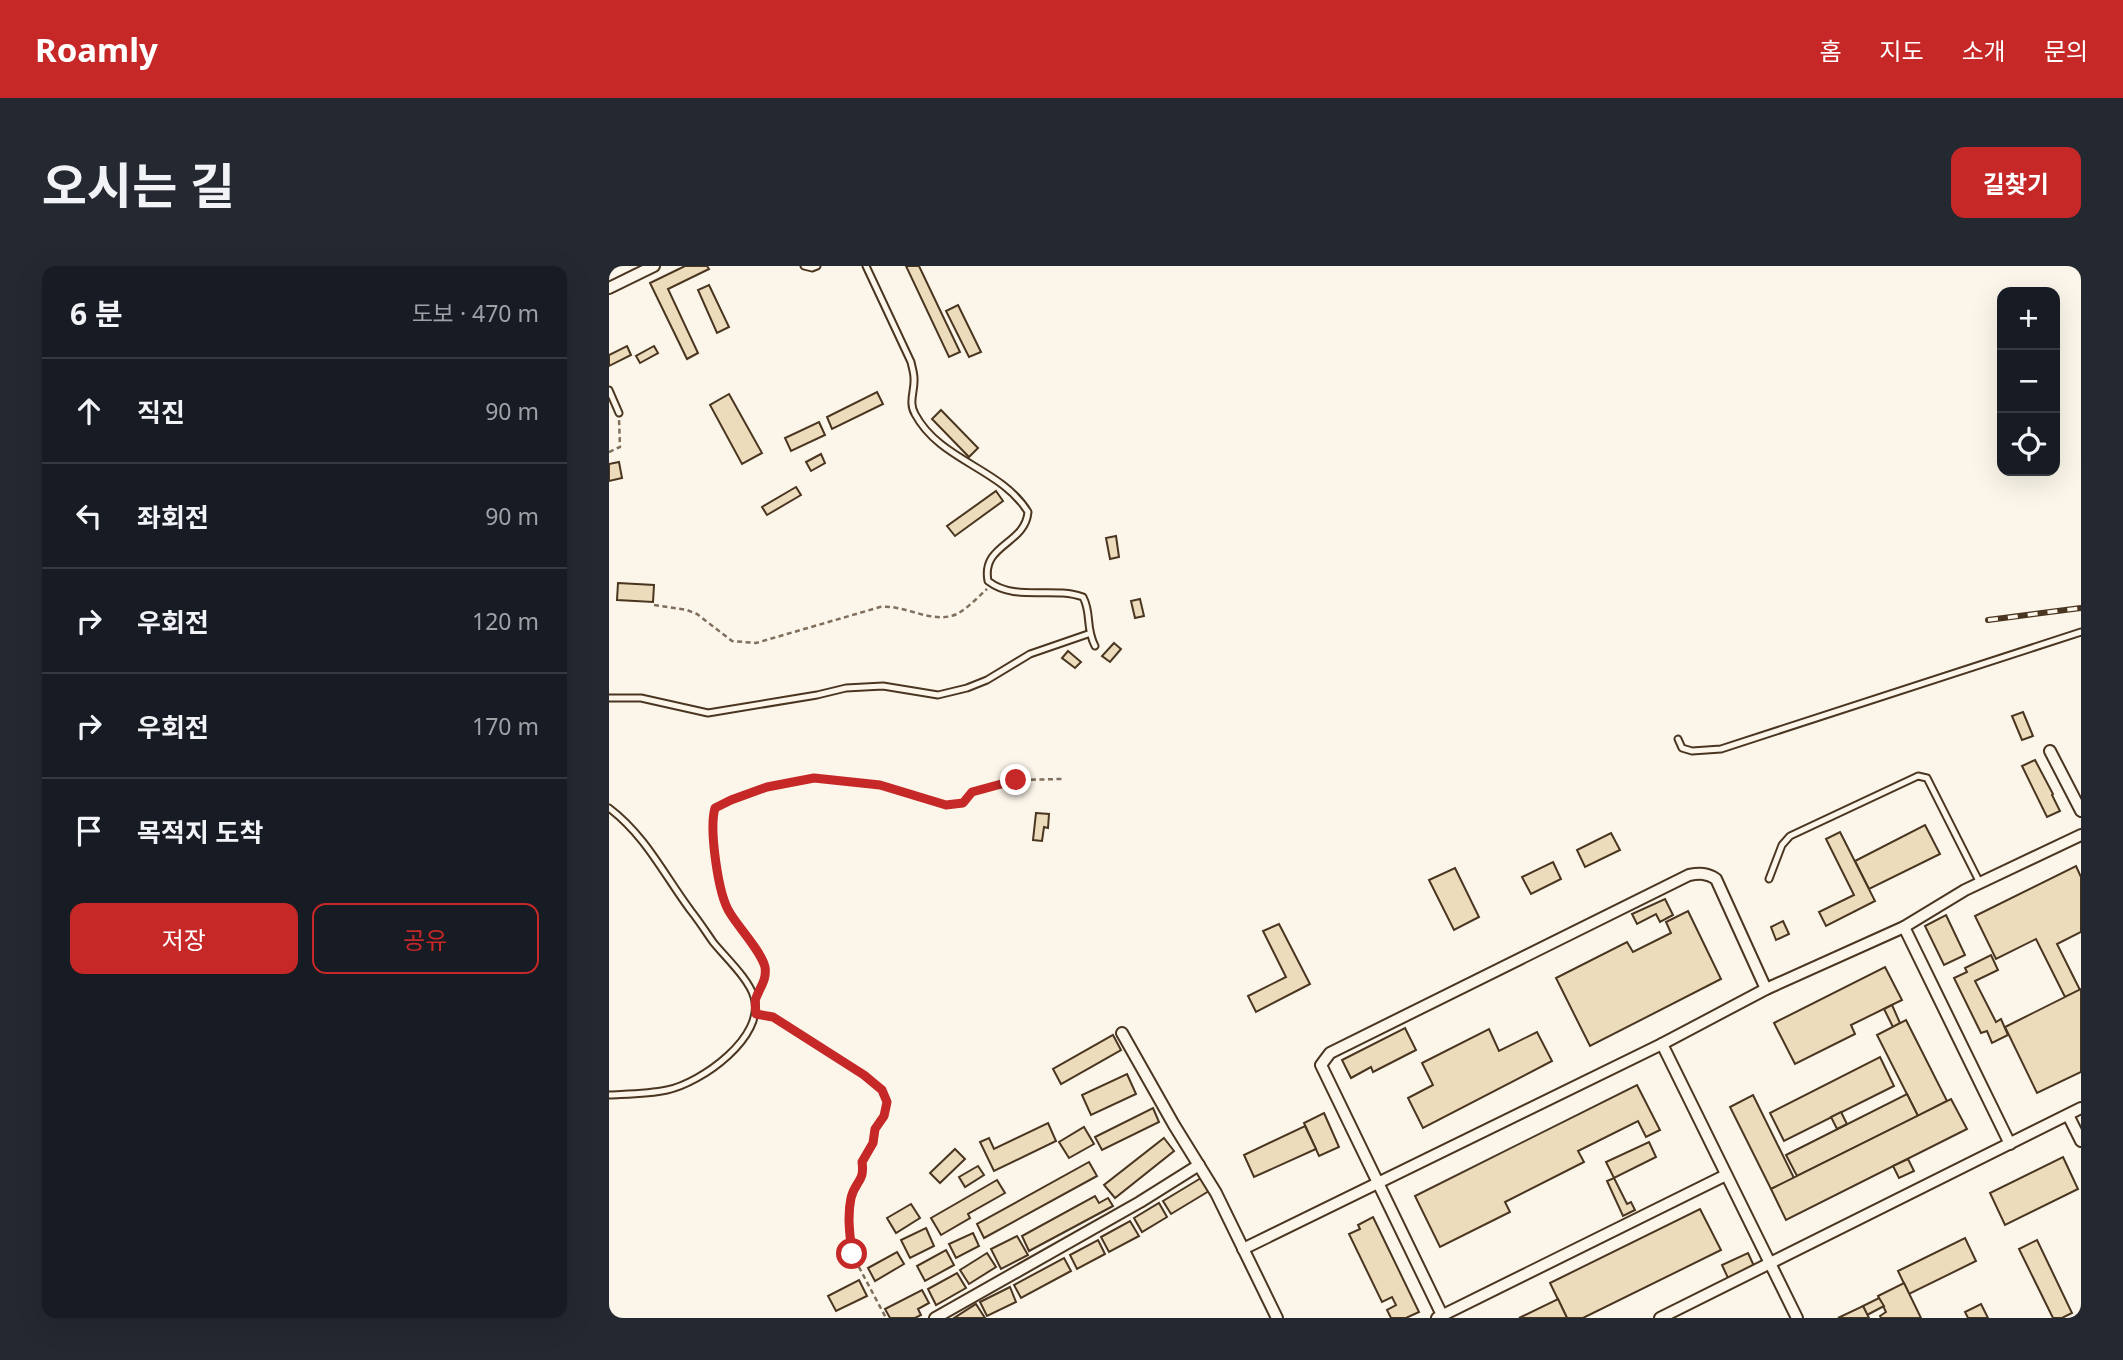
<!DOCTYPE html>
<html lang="ko">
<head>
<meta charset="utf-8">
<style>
	:root { --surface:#171b24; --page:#242831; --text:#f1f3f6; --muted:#9ea1a6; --line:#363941; --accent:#c62828 }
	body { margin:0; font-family:"Noto Sans","Noto Sans KR",sans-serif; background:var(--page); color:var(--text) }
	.controls { position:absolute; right:21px; top:21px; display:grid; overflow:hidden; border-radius:14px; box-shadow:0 7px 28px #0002 }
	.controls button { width:63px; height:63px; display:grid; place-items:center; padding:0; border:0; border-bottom:2px solid var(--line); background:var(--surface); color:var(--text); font:35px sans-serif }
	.stop { position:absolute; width:21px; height:21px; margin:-16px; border:5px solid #c62828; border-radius:50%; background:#fff }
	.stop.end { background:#c62828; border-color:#fff; box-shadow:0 2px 7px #0008 }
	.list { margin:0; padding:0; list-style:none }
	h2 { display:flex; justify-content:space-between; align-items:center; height:91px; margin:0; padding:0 28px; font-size:30px }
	h2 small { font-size:23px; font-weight:400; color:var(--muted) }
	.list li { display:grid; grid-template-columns:46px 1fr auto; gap:21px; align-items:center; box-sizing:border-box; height:105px; padding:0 28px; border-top:2px solid var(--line) }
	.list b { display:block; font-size:26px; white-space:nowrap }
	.list em { font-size:23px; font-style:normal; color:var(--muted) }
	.actions { display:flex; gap:14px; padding:21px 28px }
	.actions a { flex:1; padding:16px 0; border:2px solid var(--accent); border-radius:14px; text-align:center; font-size:24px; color:var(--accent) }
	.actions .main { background:var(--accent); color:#fff }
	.icon { flex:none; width:38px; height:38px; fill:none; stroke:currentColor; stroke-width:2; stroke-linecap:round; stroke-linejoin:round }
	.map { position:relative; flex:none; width:1472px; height:1052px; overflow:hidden; border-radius:14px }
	header { display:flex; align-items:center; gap:42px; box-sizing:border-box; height:98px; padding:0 35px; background:var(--accent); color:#fff }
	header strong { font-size:33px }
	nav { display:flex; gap:38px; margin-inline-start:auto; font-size:24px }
	.intro { display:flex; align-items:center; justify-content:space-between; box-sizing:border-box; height:168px; padding:0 42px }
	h1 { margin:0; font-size:49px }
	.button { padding:18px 32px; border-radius:14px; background:var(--accent); color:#fff; font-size:24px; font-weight:700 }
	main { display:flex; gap:42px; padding:0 42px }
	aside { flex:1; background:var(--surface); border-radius:14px; box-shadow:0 7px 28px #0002 }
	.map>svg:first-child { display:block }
	.building { fill:#ecdcbc; stroke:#4a3520; stroke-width:2 }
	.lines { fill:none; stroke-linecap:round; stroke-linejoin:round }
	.lane-casing { stroke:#4a3520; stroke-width:9 }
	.street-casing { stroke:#4a3520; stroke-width:14 }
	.path { stroke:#7f6f5c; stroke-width:2.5; stroke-dasharray:5 3.5; stroke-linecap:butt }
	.lane { stroke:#fbf6e9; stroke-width:5 }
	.street { stroke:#fbf6e9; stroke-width:10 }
	.rail-casing { stroke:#4a3520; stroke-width:6 }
	.rail { stroke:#fbf6e9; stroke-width:3.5; stroke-dasharray:10; stroke-linecap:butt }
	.route { stroke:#c62828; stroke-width:9 }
</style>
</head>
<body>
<header>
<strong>Roamly</strong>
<nav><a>홈</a><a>지도</a><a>소개</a><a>문의</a></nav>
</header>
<div class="intro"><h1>오시는 길</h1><a class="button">길찾기</a></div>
<main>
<aside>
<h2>6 분<small>도보 · 470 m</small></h2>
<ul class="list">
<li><svg class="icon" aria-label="ahead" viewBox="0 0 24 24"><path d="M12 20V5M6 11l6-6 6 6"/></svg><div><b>직진</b></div><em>90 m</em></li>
<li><svg class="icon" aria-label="left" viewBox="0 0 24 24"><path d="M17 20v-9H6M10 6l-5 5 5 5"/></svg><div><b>좌회전</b></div><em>90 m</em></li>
<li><svg class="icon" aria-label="right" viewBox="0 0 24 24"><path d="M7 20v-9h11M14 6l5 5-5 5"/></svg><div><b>우회전</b></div><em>120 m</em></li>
<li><svg class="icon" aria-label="right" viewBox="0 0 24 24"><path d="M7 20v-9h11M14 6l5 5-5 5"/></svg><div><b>우회전</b></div><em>170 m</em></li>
<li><svg class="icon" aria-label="arrive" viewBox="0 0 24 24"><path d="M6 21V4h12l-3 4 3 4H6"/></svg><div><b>목적지 도착</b></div></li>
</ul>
<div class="actions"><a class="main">저장</a><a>공유</a></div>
</aside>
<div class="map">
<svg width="1472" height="1052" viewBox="0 0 1472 1052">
	<rect width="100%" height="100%" fill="#fbf6e9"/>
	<g class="building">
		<polygon points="76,0 98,0 100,3 59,23 89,87 78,93 41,17"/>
		<polygon points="297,0 310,0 351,86 340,91"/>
		<polygon points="100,19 120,61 108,67 89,24"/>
		<polygon points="349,39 372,86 360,91 337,45"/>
		<polygon points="18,80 22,89 0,100 0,89"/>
		<polygon points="45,80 49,87 31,97 27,90"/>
		<polygon points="268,126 274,138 223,163 218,151"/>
		<polygon points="120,128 153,187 133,198 101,139"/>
		<polygon points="332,144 369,182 360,191 323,153"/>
		<polygon points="210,156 216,169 182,185 176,172"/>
		<polygon points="212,188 216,197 202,205 197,196"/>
		<polygon points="10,196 13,212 0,215 0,198"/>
		<polygon points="187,221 192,229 158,249 153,241"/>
		<polygon points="387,225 394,235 346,270 338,260"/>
		<polygon points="507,270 510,291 501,293 497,272"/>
		<polygon points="9,317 45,319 44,336 8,334"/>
		<polygon points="531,333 535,350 526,352 522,335"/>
		<polygon points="505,377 512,383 501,396 493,390"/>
		<polygon points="459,385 472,396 466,402 453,392"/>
		<polygon points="1414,446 1424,470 1413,474 1403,450"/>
		<polygon points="1426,494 1444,528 1443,529 1451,545 1438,551 1413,500"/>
		<polygon points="427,547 440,548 439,562 435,561 433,575 424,574"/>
		<polygon points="1316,559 1331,588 1260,623 1246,595"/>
		<polygon points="1231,566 1266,635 1217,660 1210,646 1245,629 1217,573"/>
		<polygon points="1002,567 1011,584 976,601 968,584"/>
		<polygon points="944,596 952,613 922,628 913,611"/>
		<polygon points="1467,600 1472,611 1472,666 1448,678 1471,724 1456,731 1427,673 1387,693 1366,650"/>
		<polygon points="846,602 870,651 845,664 820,614"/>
		<polygon points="1056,633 1064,649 1051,656 1047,648 1028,658 1023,648"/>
		<polygon points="1079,645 1112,713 981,780 947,712 1018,676 1024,686 1062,667 1057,656"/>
		<polygon points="1337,649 1356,689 1335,699 1316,660"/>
		<polygon points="1174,655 1180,668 1167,674 1162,661"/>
		<polygon points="670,658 701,718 647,746 639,730 677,711 654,665"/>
		<polygon points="1382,689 1389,704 1366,715 1387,756 1392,753 1399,769 1383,777 1378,765 1372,767 1345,712 1358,706 1356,702"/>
		<polygon points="1276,701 1293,734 1242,759 1246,768 1186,798 1165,757"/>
		<polygon points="1472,723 1472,806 1428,827 1396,761"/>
		<polygon points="1283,739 1291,757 1284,761 1275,743"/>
		<polygon points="1297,754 1338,835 1309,850 1268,769"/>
		<polygon points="796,762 807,784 764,806 762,801 742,812 733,794"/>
		<polygon points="880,763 890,785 928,766 943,795 814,862 799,832 824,819 813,797"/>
		<polygon points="504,769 512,784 452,818 444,803"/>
		<polygon points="1271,791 1285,820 1175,875 1161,847"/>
		<polygon points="518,808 527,828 482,849 473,829"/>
		<polygon points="1028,819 1051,864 1037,871 1029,855 969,885 975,896 896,936 901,946 831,981 806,930"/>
		<polygon points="1298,828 1309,850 1188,910 1177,889"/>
		<polygon points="1144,829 1185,912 1162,923 1121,841"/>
		<polygon points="1342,833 1358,863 1177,954 1162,923"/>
		<polygon points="544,842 550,856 493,884 486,871"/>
		<polygon points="1232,846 1238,858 1228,863 1222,851"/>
		<polygon points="715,847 730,881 710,890 695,857"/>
		<polygon points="439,857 447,875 385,905 371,876 380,872 385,883"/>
		<polygon points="696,860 707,883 645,911 635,889"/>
		<polygon points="475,861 485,878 460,892 450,876"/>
		<polygon points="555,872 565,885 506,932 495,919"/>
		<polygon points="1040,876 1047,891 1005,912 997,896"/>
		<polygon points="346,883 356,893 331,917 321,907"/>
		<polygon points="1454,891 1469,923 1396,959 1381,927"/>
		<polygon points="1299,893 1305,905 1290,912 1284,900"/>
		<polygon points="480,896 488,910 375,972 368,958"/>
		<polygon points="369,900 375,909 356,921 350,911"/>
		<polygon points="592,912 600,925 562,948 554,935"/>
		<polygon points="1005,912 1018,938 1022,936 1026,944 1014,950 998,915"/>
		<polygon points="388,914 396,927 359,948 361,952 332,969 322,952"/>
		<polygon points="486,930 490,937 499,932 504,940 420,985 413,970"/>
		<polygon points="550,937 558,951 533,966 525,952"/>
		<polygon points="302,938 311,952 287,967 278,952"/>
		<polygon points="1091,943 1112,984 974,1052 958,1052 941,1017"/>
		<polygon points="764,951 810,1046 797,1052 782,1052 778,1044 787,1039 783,1031 773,1036 740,968 751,963 749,959"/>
		<polygon points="521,955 530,970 500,986 492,971"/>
		<polygon points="317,962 325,980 301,992 292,974"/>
		<polygon points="364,967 370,980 347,992 340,978"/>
		<polygon points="408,970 419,989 392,1003 382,983"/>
		<polygon points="1356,972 1367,995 1300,1028 1289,1005"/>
		<polygon points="489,974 496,988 468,1003 461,989"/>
		<polygon points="1428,974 1463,1047 1453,1052 1444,1052 1410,983"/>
		<polygon points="337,984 345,999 316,1015 308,1000"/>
		<polygon points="288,986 295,998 266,1015 259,1002"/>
		<polygon points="378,987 387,1001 360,1018 351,1004"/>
		<polygon points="1139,987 1145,1000 1119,1012 1113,999"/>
		<polygon points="455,992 462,1005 412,1032 405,1019"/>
		<polygon points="348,1007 357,1022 327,1039 319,1023"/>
		<polygon points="250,1014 258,1030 227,1045 219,1030"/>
		<polygon points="1295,1017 1312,1052 1272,1052 1271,1050 1277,1046 1269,1030"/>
		<polygon points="401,1021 407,1036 378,1050 371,1036"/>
		<polygon points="313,1024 320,1037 309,1043 312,1049 306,1052 281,1052 276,1043"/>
		<polygon points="1270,1032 1275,1040 1258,1049 1254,1040"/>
		<polygon points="949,1033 958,1052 910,1052"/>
		<polygon points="367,1038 376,1052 345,1052"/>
		<polygon points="1372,1038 1379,1052 1359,1052 1356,1046"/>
		<polygon points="1254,1040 1260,1052 1229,1052"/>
	</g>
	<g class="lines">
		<g class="lane-casing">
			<g id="lane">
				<polyline points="195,0 203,2 208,0"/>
				<path d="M257 0 302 96C303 101 305 107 305 112 306 125 299 136 306 148 331 195 392 202 419 246 416 279 372 278 379 315 406 336 443 320 474 331 483 348 476 361 486 380"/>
				<polyline points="0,124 10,147"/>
				<polyline points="0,432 32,432 99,447 208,429 237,422 274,420 329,429 358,422 378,414 421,388 479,368"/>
				<polyline points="1069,473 1073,482 1083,485 1112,483 1472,366"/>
				<path d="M0 542C37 570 55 609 82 645 90 655 97 666 104 676 116 691 140 713 145 731 157 771 92 817 58 824 39 828 19 828 0 829"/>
				<polyline points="1160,613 1173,579 1181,570 1309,510 1318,512 1371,617"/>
			</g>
		</g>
		<g class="street-casing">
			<g id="street">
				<polyline points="0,22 45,0"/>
				<polyline points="1441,485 1472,545"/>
				<polyline points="1295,661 1401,878"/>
				<polyline points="513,767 565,859 607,927 668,1052"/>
				<polyline points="1459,849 1472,875"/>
				<polyline points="634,983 1053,778"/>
				<path d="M833 1049 712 799 721 787 1080 609C1091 607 1098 607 1107 613L1157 723"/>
				<polyline points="326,1052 531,936 590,899"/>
				<polyline points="828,1052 1117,909"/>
				<polyline points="1051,1052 1472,842"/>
				<polyline points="1188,1052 1053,778 1157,723 1295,661 1356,624 1472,569"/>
			</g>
		</g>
		<g class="path">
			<polyline points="0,186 11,181 10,153"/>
			<path d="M45 339 78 344 88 348 123 375 147 377 271 341C296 338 323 359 348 348 359 342 369 331 378 323"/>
			<path d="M152 724C154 717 157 710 156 703 154 686 124 657 116 639 108 621 101 560 106 542L122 534 158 521 205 512 271 519 337 539 354 537 363 526 407 514 453 513"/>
			<polyline points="154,749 164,751 255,809 273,824 278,836 275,850 266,863 264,877 253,896 255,908 243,927 239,948 243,988 277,1052"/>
		</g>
		<use href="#lane" class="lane"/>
		<use href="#street" class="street"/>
		<g class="rail-casing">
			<polyline id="rail" points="1379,354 1472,342"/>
		</g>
		<use href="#rail" class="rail"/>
	</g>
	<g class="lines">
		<path class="route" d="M243 988C241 969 238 951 242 932 246 915 256 916 253 896L264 877 266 863 275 850 278 836 273 824 255 809 164 751 147 748C147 743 145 736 147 732 151 721 158 714 156 701 152 685 130 662 121 647 109 629 100 563 106 542L122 534 158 521 205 512 271 519 337 539 354 537 363 526 407 514"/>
	</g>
</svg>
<div class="controls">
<button>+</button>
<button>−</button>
<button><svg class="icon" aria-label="locate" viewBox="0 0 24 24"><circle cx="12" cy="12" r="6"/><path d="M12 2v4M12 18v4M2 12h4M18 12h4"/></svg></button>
</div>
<div class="stop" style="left:243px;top:988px"></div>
<div class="stop end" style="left:407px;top:514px"></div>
</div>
</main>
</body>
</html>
